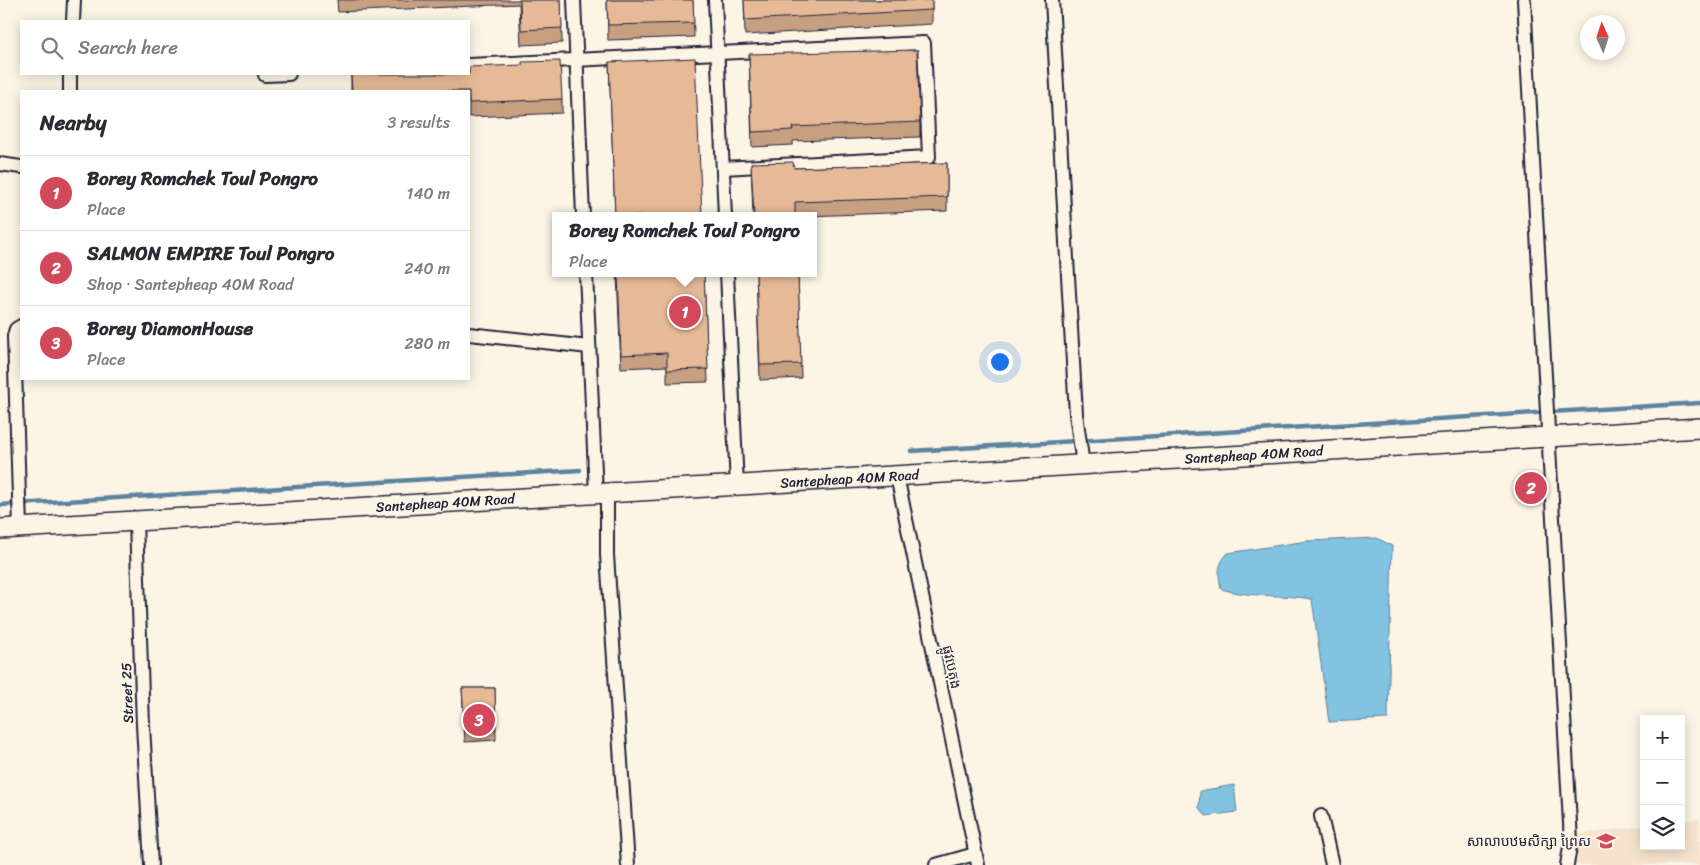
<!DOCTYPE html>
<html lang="en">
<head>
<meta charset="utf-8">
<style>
	:root { --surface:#fff; --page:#f2f2f3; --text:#2b2b33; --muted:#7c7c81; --line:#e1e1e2; --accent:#d1495b }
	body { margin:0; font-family:Sriracha,"Noto Sans Khmer",sans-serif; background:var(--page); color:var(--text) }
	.controls { position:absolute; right:15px; bottom:15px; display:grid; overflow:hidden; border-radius:0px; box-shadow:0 2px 12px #0003 }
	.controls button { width:45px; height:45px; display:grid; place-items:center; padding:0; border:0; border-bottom:1px solid var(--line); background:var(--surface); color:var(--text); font:25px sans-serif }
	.compass { position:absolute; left:1580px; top:15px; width:45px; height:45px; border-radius:50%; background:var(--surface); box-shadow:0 2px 12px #0003; rotate:357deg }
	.you { position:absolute; left:999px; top:361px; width:18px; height:18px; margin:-12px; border:4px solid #fff; border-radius:50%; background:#1a73e8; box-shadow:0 0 0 8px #1a73e833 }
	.badge { display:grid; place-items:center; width:32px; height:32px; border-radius:50%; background:var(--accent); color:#fff; font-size:16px; font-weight:700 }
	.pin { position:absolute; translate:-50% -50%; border:2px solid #fff; box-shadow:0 1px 5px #0006 }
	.popup { position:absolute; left:552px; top:212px; width:265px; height:65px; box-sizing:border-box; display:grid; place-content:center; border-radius:0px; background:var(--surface); filter:drop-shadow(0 1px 4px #0005); font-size:16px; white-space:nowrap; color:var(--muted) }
	.popup b { font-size:19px; color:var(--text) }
	.popup::after { content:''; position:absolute; left:50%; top:100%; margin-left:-10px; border:10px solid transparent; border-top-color:var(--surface) }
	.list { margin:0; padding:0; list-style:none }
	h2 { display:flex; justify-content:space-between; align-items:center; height:65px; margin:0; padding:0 20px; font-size:21px }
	h2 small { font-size:16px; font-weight:400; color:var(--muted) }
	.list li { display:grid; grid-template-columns:32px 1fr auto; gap:15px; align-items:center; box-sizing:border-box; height:75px; padding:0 20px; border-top:1px solid var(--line) }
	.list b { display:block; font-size:19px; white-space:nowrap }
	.list p { margin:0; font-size:16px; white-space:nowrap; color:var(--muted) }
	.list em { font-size:16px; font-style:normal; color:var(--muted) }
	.icon { flex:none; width:28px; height:28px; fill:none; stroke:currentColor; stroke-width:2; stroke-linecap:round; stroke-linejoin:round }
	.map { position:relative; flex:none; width:1700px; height:865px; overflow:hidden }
	.search { position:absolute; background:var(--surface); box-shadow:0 2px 12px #0003; left:20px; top:20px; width:450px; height:55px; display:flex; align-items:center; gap:12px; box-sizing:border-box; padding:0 18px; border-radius:0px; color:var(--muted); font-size:19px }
	.panel { position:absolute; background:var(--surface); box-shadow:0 2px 12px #0003; left:20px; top:90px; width:450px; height:290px; border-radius:0px }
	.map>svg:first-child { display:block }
	.built { fill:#f6e3ce }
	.water { fill:#82c3e2; stroke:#5c839f }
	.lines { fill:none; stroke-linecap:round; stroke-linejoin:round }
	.stream { stroke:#5c839f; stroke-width:4.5 }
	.minor-casing { stroke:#22223b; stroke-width:16 }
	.secondary-casing { stroke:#22223b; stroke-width:22 }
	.minor { stroke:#fcf5e5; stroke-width:12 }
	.secondary { stroke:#fcf5e5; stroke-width:19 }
	.wall { fill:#c7a082; stroke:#22223b }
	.building { fill:#e7ba97; stroke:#22223b }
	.labels { text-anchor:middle; stroke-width:4; stroke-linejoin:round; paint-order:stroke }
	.street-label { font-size:14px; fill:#22223b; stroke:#fcf5e5 }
	.poi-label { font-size:14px; fill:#22223b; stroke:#fcf5e5; text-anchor:end }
</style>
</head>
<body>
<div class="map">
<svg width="1700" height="865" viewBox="0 0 1700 865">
	<rect width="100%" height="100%" fill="#fcf5e5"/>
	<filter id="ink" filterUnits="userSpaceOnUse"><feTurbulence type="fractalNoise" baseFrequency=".02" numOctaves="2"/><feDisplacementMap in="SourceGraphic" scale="10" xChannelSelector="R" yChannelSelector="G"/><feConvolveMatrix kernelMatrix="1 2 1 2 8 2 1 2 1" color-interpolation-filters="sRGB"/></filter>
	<g filter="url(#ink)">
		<polygon class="built" points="1700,819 1700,865 1571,865 1567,836 1644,826 1644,846 1681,846 1681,821"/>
		<g class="water">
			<path d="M1377 538 1392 546 1388 719 1329 722 1312 599C1282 594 1251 598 1221 589 1218 573 1217 565 1228 553L1307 541Z"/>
			<polygon points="1234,785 1237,812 1206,816 1199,808 1200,791"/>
		</g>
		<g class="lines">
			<g class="stream">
				<polyline points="911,451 1700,403"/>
				<polyline points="0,505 580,470"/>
			</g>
			<g class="minor-casing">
				<g id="minor">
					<polyline points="574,0 583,216"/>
					<polyline points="715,0 725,216"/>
					<polyline points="1052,0 1076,414 1083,465"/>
					<polyline points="1524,0 1571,841 1567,865"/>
					<polyline points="73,21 74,0"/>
					<polyline points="469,65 924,43 929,157 723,168"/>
					<polyline points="265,75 289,74"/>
					<polyline points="70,91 70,74"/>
					<polyline points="0,164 21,167"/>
					<polyline points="586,273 596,494"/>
					<polyline points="727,273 737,486"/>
					<polyline points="469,334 589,347"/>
					<polyline points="897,476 978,865"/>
					<polyline points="607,493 607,555 628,865"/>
					<polyline points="136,521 143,725 151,865"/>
					<polyline points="20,528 14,336 16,329 21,326"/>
					<polyline points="1321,816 1332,865"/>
					<polyline points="936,865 975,854"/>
				</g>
			</g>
			<g class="secondary-casing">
				<g id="secondary">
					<path id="s1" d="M0 529 1700 428"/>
				</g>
			</g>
			<use href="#minor" class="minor"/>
			<use href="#secondary" class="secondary"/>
		</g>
		<g class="wall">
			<polygon points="337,0 561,0 562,43 521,45 519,4 338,12"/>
			<polygon points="607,0 693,0 694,37 608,40"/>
			<polygon points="744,0 932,0 932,24 745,35"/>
			<polygon points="749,54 920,122 920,137 793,141 793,145 752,147"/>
			<polygon points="609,62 702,216 615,216"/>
			<polygon points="351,74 562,99 562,113 469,117 469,91 351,91"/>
			<polygon points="751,163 794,168 947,163 947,211 805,216 753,216"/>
			<polygon points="617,273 704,273 708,382 667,383 667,366 621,368"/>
			<polygon points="756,273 798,273 801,378 760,380"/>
			<polygon points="462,688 495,688 496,740 465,742"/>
		</g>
		<g class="building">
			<polygon points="520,0 561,0 562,28 521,30"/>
			<polygon points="607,0 693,0 694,23 608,25"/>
			<polygon points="744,0 932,0 932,10 745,20"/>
			<polygon points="917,50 920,122 792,127 793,130 752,132 749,54"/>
			<polygon points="695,58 702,216 615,216 609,62"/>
			<polygon points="560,61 562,99 469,103 469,91 352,91 351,74 469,74 469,67 522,65 522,62"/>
			<polygon points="793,162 794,168 947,163 947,197 795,202 795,216 754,216 751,163"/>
			<polygon points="618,273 704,273 708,369 667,370 667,353 621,355"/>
			<polygon points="756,273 798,273 801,364 760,365"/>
			<polygon points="462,688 495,688 496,729 465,731"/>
		</g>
	</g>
	<defs>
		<g id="school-bare" transform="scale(1.5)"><path d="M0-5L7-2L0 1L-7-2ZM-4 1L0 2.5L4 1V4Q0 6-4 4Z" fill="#d1495b" stroke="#fcf5e5" stroke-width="2.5" paint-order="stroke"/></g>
	</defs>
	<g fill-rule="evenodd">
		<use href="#school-bare" x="1606" y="841"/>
	</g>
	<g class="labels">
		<g class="street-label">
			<text dy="5" stroke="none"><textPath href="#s1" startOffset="1256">Santepheap 40M Road</textPath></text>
			<text dy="5" stroke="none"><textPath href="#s1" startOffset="851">Santepheap 40M Road</textPath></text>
			<text dy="5" stroke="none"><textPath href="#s1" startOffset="446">Santepheap 40M Road</textPath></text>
			<text transform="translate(952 667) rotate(78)" y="5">ផ្លូវបេតុង</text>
			<text transform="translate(127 693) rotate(-92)" y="5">Street 25</text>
		</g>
		<g class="poi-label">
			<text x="1591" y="846">សាលាបឋមសិក្សា ព្រៃស</text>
		</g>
	</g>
</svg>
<div class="controls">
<button>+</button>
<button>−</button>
<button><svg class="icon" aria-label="layers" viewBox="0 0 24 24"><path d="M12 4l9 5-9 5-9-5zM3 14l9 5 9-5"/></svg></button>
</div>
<svg class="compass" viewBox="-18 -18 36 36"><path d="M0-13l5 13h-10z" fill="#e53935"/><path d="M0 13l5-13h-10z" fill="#7c7c81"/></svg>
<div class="you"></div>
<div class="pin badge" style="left:685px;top:312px">1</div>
<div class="popup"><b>Borey Romchek Toul Pongro</b>Place</div>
<div class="pin badge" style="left:1531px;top:488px">2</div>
<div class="pin badge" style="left:479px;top:720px">3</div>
<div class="search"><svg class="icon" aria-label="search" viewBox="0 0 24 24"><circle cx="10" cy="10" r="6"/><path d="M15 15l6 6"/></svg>Search here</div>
<section class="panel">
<h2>Nearby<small>3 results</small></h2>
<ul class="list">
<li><span class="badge">1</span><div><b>Borey Romchek Toul Pongro</b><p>Place</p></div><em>140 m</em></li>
<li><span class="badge">2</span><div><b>SALMON EMPIRE Toul Pongro</b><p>Shop · Santepheap 40M Road</p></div><em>240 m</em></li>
<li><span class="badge">3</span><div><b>Borey DiamonHouse</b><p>Place</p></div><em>280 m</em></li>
</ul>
</section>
</div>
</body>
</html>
